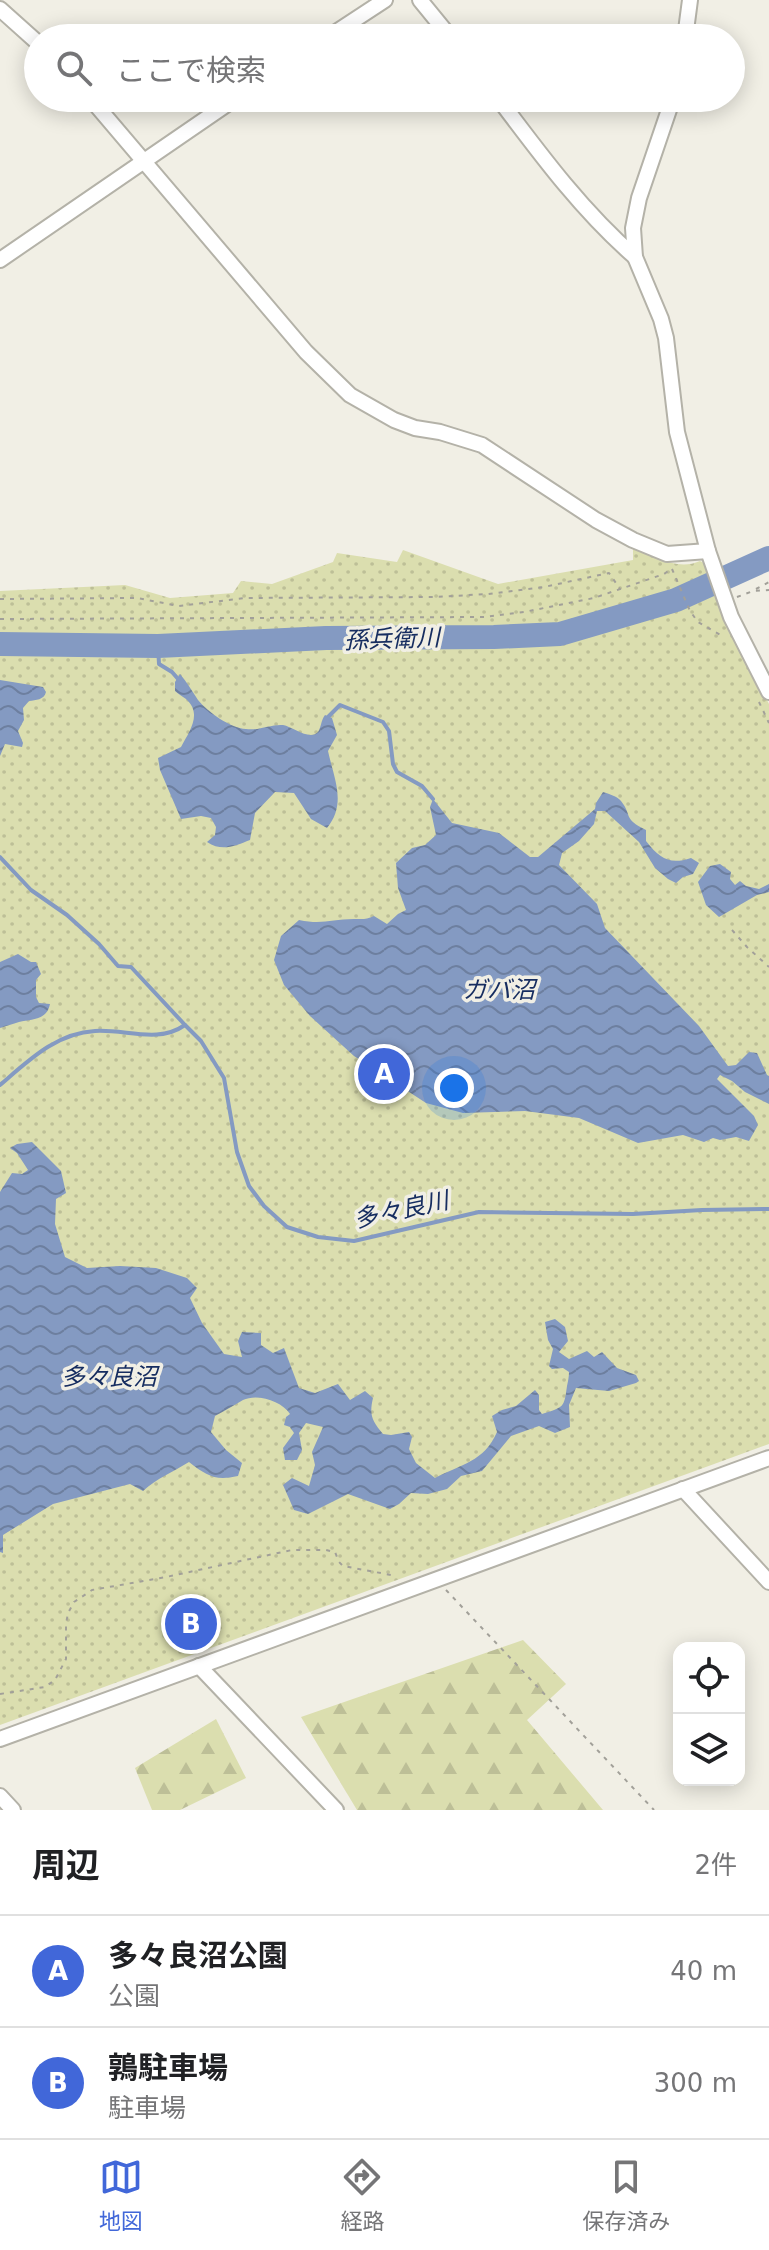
<!DOCTYPE html>
<html lang="ja">
<head>
<meta charset="utf-8">
<style>
	:root { --surface:#fff; --page:#f2f2f2; --text:#202124; --muted:#757577; --line:#e0e0e0; --accent:#4167d9 }
	body { margin:0; font-family:"DejaVu Sans","Noto Sans JP",sans-serif; background:var(--page); color:var(--text) }
	.controls { position:absolute; right:24px; bottom:24px; display:grid; overflow:hidden; border-radius:16px; box-shadow:0 4px 20px #0003 }
	.controls button { width:72px; height:72px; display:grid; place-items:center; padding:0; border:0; border-bottom:2px solid var(--line); background:var(--surface); color:var(--text); font:40px sans-serif }
	.you { position:absolute; left:454px; top:1088px; width:28px; height:28px; margin:-20px; border:6px solid #fff; border-radius:50%; background:#1a73e8; box-shadow:0 0 0 12px #1a73e833 }
	.badge { display:grid; place-items:center; width:52px; height:52px; border-radius:50%; background:var(--accent); color:#fff; font-size:26px; font-weight:700 }
	.pin { position:absolute; translate:-50% -50%; border:4px solid #fff; box-shadow:0 2px 8px #0006 }
	.list { margin:0; padding:0; list-style:none }
	h2 { display:flex; justify-content:space-between; align-items:center; height:104px; margin:0; padding:0 32px; font-size:34px }
	h2 small { font-size:26px; font-weight:400; color:var(--muted) }
	.list li { display:grid; grid-template-columns:52px 1fr auto; gap:24px; align-items:center; box-sizing:border-box; height:112px; padding:0 32px; border-top:2px solid var(--line) }
	.list b { display:block; font-size:30px; white-space:nowrap }
	.list p { margin:0; font-size:26px; white-space:nowrap; color:var(--muted) }
	.list em { font-size:26px; font-style:normal; color:var(--muted) }
	.icon { flex:none; width:44px; height:44px; fill:none; stroke:currentColor; stroke-width:2; stroke-linecap:round; stroke-linejoin:round }
	.map { position:relative; flex:none; width:769px; height:1810px; overflow:hidden }
	.search { position:absolute; background:var(--surface); box-shadow:0 4px 20px #0003; left:24px; right:24px; top:24px; height:88px; display:flex; align-items:center; gap:20px; box-sizing:border-box; padding:0 28px; border-radius:44px; color:var(--muted); font-size:30px }
	.sheet { height:328px; background:var(--surface) }
	nav { display:flex; justify-content:space-around; align-items:center; box-sizing:border-box; height:112px; border-top:2px solid var(--line); background:var(--surface); font-size:22px; color:var(--muted) }
	nav a { display:grid; justify-items:center; gap:4px }
	nav .on { color:var(--accent) }
	.map>svg:first-child { display:block }
	.forest { fill:url(#forest-firs) }
	.park { fill:url(#park-dots) }
	.water { fill:url(#water-waves) }
	.lines { fill:none; stroke-linecap:round; stroke-linejoin:round }
	.stream { stroke:#849ac2; stroke-width:4 }
	.river { stroke:#849ac2; stroke-width:24 }
	.minor-casing { stroke:#b4b2a8; stroke-width:18 }
	.path { stroke:#a2a099; stroke-width:2; stroke-dasharray:4 6; stroke-linecap:butt }
	.minor { stroke:#fff; stroke-width:14 }
	.labels { text-anchor:middle; stroke-width:7; stroke-linejoin:round; paint-order:stroke }
	.water-label { font-size:24px; font-style:italic; fill:#162d60; stroke:#f1efe5 }
</style>
</head>
<body>
<div class="map">
<svg width="769" height="1810" viewBox="0 0 769 1810">
	<defs>
		<pattern id="forest-firs" width="22" height="20" patternUnits="userSpaceOnUse" patternTransform="scale(2)"><rect width="22" height="20" fill="#dbdeaf"/><path d="M5 1l3.5 6h-7zM16 11l3.5 6h-7z" fill="#bdbf97"/></pattern>
		<pattern id="park-dots" width="8" height="8" patternUnits="userSpaceOnUse" patternTransform="scale(2)"><rect width="8" height="8" fill="#dbdeaf"/><path d="M2 2h.1M6 6h.1" fill="none" stroke="#bdbf97" stroke-width="1.8" stroke-linecap="round"/></pattern>
		<pattern id="water-waves" width="16" height="10" patternUnits="userSpaceOnUse" patternTransform="scale(2)"><rect width="16" height="10" fill="#849ac2"/><path d="M0 5q4-4 8 0t8 0" fill="none" stroke="#6d7f9f"/></pattern>
	</defs>
	<rect width="100%" height="100%" fill="#f1efe5"/>
	<g class="forest">
		<polygon points="523,1640 566,1684 527,1720 603,1810 357,1810 301,1717"/>
		<polygon points="216,1719 246,1778 180,1810 152,1810 135,1768"/>
	</g>
	<path class="park" d="M633 547C654 557 678 571 700 561L704 563 718 603 769 704V1444L0 1725V591L125 585 170 598 233 593 241 581 272 584 333 562 337 553 397 562 403 550 498 584 633 560Z"/>
	<g class="water">
		<path d="M180 674C187 682 192 691 198 700 208 712 230 728 246 729 258 731 271 724 283 725 293 727 310 741 318 732 321 728 321 720 325 715L332 718 337 735 328 751C334 779 347 803 327 828L311 819 294 793 275 792 255 813 250 840C235 846 222 852 207 842L215 835 216 827 211 818 201 816 181 819 160 770 158 758 181 747C189 732 203 714 186 699 182 696 178 694 175 691V682Z"/>
		<path d="M0 680 43 687 46 692C44 700 36 700 29 701L23 708 24 720 18 731 23 743 22 747 5 744 0 756V773Z"/>
		<path d="M603 792C609 794 617 796 621 801 633 816 622 818 646 830V841C660 859 670 865 691 858L699 863 693 874 683 877 676 883 668 879 655 868 639 842 605 811H597L594 824 579 841 562 853 559 865 597 904 605 928 699 1026 728 1066 736 1065 749 1052 757 1053 767 1075 769 1076V1104L745 1092 732 1081 720 1075 717 1079 754 1116 758 1125 749 1141 736 1137 720 1140 713 1138 704 1142 683 1135 638 1143 579 1118 525 1111 463 1113 426 1103 354 1056 310 1016 284 985 274 960 281 936 299 920C323 925 331 919 354 919 362 919 366 920 374 916L387 924 398 914 406 910 398 888 396 863 412 848 425 845 436 835 430 807 433 799 452 823 499 833 530 857H538L595 809 596 803Z"/>
		<polygon points="720,864 731,872 730,879 735,885 740,881 746,886 759,889 769,884 769,892 757,895 719,917 706,905 698,882 710,866"/>
		<path d="M18 954 31 962H36L41 974 36 980V997L39 1003 50 1004C47 1020 33 1019 19 1022 13 1024 6 1026 0 1028V962Z"/>
		<path d="M32 1142 61 1171 66 1193 56 1199 55 1224 65 1257 87 1268 120 1266 156 1268 187 1278 197 1288 190 1298 202 1323 224 1354 242 1357 238 1341 242 1332 261 1333V1345L273 1353 284 1348 299 1388 315 1393 338 1384 350 1400 365 1391 373 1398C369 1415 372 1421 383 1434L391 1435 409 1432 412 1437 409 1449 416 1463 435 1478C461 1464 484 1462 497 1432L492 1416 502 1410 516 1406 535 1390 539 1395V1410L542 1414C564 1407 564 1408 567 1386 568 1381 569 1377 569 1372L563 1368 552 1369 549 1366 553 1349 548 1340 545 1322 555 1319 565 1327 568 1341 559 1352 569 1359 587 1351 594 1357 602 1352 617 1368 636 1375 639 1381 636 1383 609 1391 576 1388 569 1405 570 1427 555 1433 539 1426 511 1436 482 1471 461 1476 447 1489 428 1494 411 1493 399 1504 390 1509 348 1494 308 1514 294 1510 283 1485 292 1478 309 1486 315 1465 312 1452 323 1427 306 1423 299 1433 302 1450 297 1460H285L283 1448 294 1433 290 1427 284 1425 286 1417 290 1414C282 1401 257 1393 243 1400 234 1405 225 1411 215 1416L211 1432 226 1450 242 1463 238 1476C215 1481 207 1476 189 1462 173 1472 157 1478 143 1491L130 1484 53 1504 3 1535V1553L0 1552V1192L12 1173 22 1174 28 1170 17 1153 10 1148 17 1144Z"/>
	</g>
	<g class="lines">
		<g class="stream">
			<polyline points="158,646 159,664 172,672 179,680"/>
			<polyline points="328,721 328,717 340,705 383,722 389,731 393,764 397,772 422,786 433,799"/>
			<polyline points="0,857 31,890 67,915 99,944 118,966 131,967 185,1025"/>
			<path d="M0 1085C28 1061 56 1033 95 1031 126 1029 158 1044 185 1025L201 1041 224 1078 237 1152 249 1186 264 1206 287 1227 318 1237 354 1241 479 1212 633 1214 702 1210 769 1209"/>
		</g>
		<polyline class="river" points="0,644 158,646 326,638 494,637 560,634 676,600 769,558"/>
		<g class="minor-casing">
			<g id="minor">
				<polyline points="420,0 451,38"/>
				<polyline points="0,9 38,43"/>
				<polyline points="327,38 385,0"/>
				<polyline points="685,38 690,0"/>
				<polyline points="90,98 306,352 350,395 394,420 415,428 440,432 482,445 596,520 633,540 667,554 708,551"/>
				<path d="M498 98C540 154 582 211 635 257"/>
				<polyline points="673,98 639,198 633,228 635,257 661,319 666,338 677,432 708,551 731,617 769,692"/>
				<polyline points="0,260 236,98"/>
				<polyline points="683,1489 769,1582"/>
				<polyline points="199,1666 336,1810"/>
				<polyline points="0,1739 769,1458"/>
				<polyline points="0,1796 13,1810"/>
			</g>
		</g>
		<g class="path">
			<polyline points="672,569 690,611 698,622 724,637"/>
			<polyline points="756,589 769,582"/>
			<polyline points="737,597 753,591 769,590"/>
			<polyline points="0,599 137,598 179,606 245,598 435,597 488,594 544,587 609,573 620,589"/>
			<polyline points="0,619 484,617 524,612 594,598 664,574 671,569"/>
			<polyline points="759,702 769,723"/>
			<polyline points="732,930 747,947 769,967"/>
			<polyline points="446,1590 654,1810"/>
			<polyline points="0,1694 45,1687 55,1680 66,1659 66,1624 68,1613 74,1602 92,1590 166,1577 292,1550 326,1550 335,1552 339,1562 343,1566 391,1575 393,1580"/>
		</g>
		<use href="#minor" class="minor"/>
	</g>
	<g class="labels">
		<g class="water-label">
			<text transform="translate(392 639) rotate(-2)" y="8">孫兵衛川</text>
			<text x="499" y="998">ガバ沼</text>
			<text transform="translate(401 1210) rotate(-12)" y="8">多々良川</text>
			<text x="109" y="1385">多々良沼</text>
		</g>
	</g>
</svg>
<div class="controls">
<button><svg class="icon" aria-label="locate" viewBox="0 0 24 24"><circle cx="12" cy="12" r="6"/><path d="M12 2v4M12 18v4M2 12h4M18 12h4"/></svg></button>
<button><svg class="icon" aria-label="layers" viewBox="0 0 24 24"><path d="M12 4l9 5-9 5-9-5zM3 14l9 5 9-5"/></svg></button>
</div>
<div class="you"></div>
<div class="pin badge" style="left:384px;top:1074px">A</div>
<div class="pin badge" style="left:191px;top:1624px">B</div>
<div class="search"><svg class="icon" aria-label="search" viewBox="0 0 24 24"><circle cx="10" cy="10" r="6"/><path d="M15 15l6 6"/></svg>ここで検索</div>
</div>
<section class="sheet">
<h2>周辺<small>2件</small></h2>
<ul class="list">
<li><span class="badge">A</span><div><b>多々良沼公園</b><p>公園</p></div><em>40 m</em></li>
<li><span class="badge">B</span><div><b>鶉駐車場</b><p>駐車場</p></div><em>300 m</em></li>
</ul>
</section>
<nav>
<a class="on"><svg class="icon" aria-label="map" viewBox="0 0 24 24"><path d="M3 6l6-2 6 2 6-2v14l-6 2-6-2-6 2zM9 4v14M15 6v14"/></svg>地図</a>
<a><svg class="icon" aria-label="directions" viewBox="0 0 24 24"><path d="M12 3l9 9-9 9-9-9zM9 14v-3h6M13 9l2 2-2 2"/></svg>経路</a>
<a><svg class="icon" aria-label="saved" viewBox="0 0 24 24"><path d="M7 4h10v16l-5-4-5 4z"/></svg>保存済み</a>
</nav>
</body>
</html>
